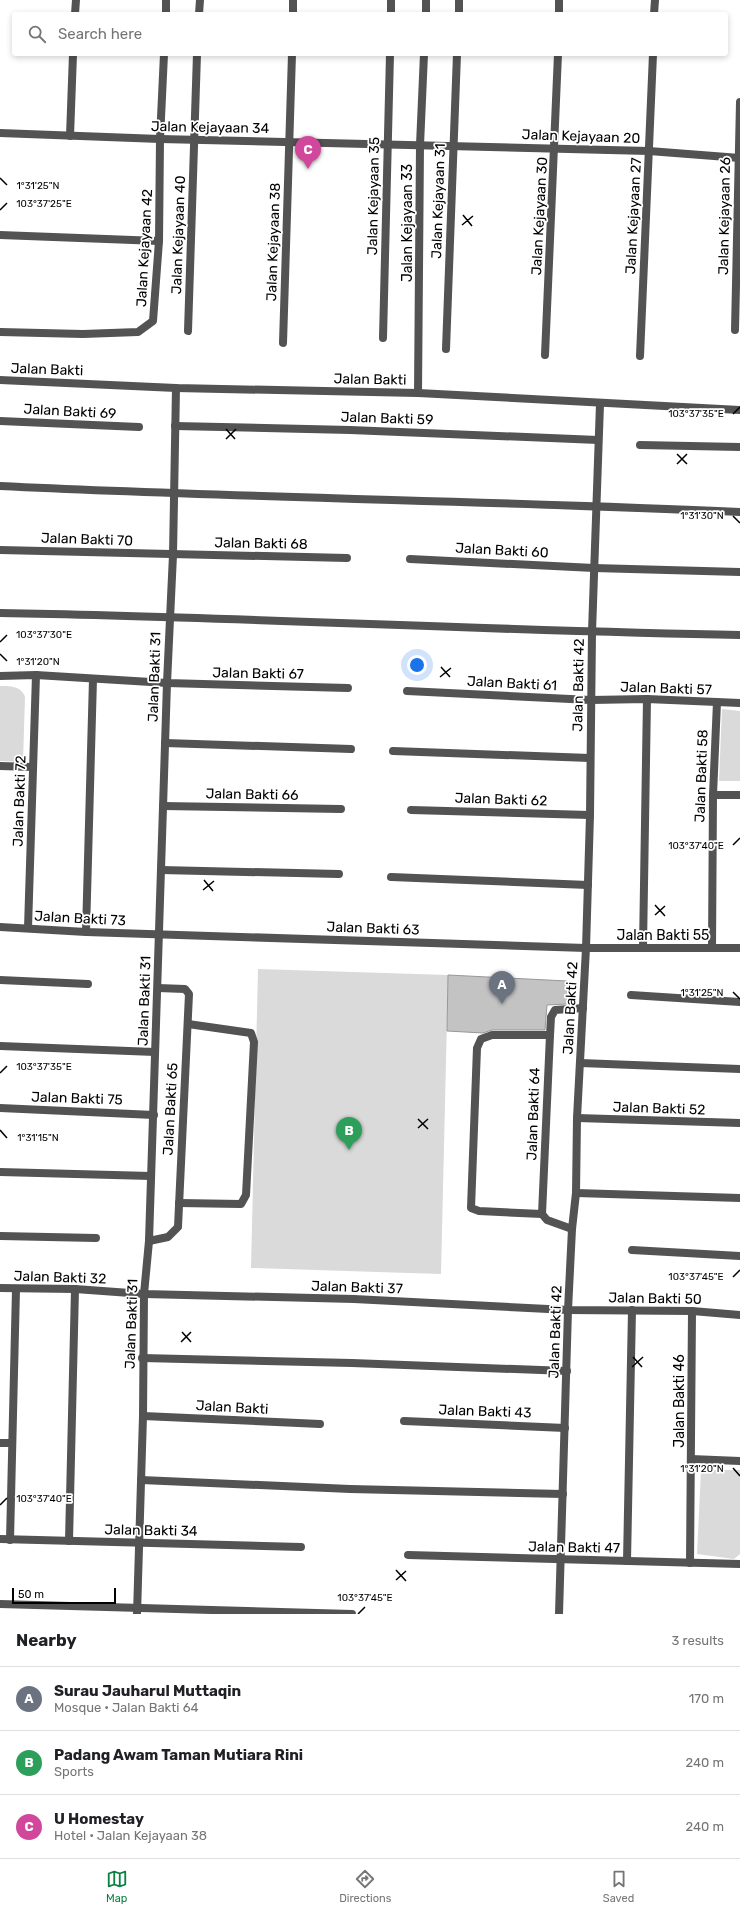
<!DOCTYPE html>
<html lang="en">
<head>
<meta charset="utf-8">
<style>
	:root { --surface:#fff; --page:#f2f2f2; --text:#202124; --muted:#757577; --line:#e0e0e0; --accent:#0b8043 }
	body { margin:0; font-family:Rubik,sans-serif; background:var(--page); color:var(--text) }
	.scale { position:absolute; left:12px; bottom:10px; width:104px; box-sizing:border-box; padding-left:4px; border:2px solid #000; border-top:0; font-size:11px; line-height:14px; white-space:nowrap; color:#000; -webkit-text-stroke:3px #fff; paint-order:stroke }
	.you { position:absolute; left:417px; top:665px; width:14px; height:14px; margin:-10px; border:3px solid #fff; border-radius:50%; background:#1a73e8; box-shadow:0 0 0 6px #1a73e833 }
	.badge { display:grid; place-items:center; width:26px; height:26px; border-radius:50%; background:var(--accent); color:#fff; font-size:13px; font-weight:700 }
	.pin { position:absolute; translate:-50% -33px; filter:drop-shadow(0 1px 2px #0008) }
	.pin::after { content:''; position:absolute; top:21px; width:14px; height:12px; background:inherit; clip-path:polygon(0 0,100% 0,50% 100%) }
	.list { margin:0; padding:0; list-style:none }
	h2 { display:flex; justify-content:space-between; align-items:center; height:52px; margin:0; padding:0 16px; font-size:17px }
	h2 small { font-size:13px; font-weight:400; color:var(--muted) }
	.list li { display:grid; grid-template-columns:26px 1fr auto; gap:12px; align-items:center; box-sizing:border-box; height:64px; padding:0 16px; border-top:1px solid var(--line) }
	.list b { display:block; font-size:15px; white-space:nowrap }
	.list p { margin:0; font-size:13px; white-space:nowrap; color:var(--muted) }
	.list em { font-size:13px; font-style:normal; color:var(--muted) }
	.icon { flex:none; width:22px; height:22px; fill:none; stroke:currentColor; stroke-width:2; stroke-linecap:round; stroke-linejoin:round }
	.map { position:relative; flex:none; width:740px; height:1614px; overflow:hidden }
	.search { position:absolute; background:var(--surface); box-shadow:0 2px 6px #0003; left:12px; right:12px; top:12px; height:44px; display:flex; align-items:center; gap:10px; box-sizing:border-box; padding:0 14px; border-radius:4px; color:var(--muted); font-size:15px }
	.sheet { height:244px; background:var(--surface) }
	nav { display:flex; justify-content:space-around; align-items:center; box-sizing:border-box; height:56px; border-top:1px solid var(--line); background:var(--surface); font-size:11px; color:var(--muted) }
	nav a { display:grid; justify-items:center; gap:2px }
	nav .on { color:var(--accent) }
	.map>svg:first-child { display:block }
	.green { fill:#dadada }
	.building { fill:#c3c3c3; stroke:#979797 }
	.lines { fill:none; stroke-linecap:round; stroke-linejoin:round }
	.service { stroke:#535353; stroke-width:8 }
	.minor { stroke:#535353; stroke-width:8 }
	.tertiary { stroke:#535353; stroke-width:8 }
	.ticks { fill:none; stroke:#000; stroke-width:1.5 }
	.labels { text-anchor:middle; stroke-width:3.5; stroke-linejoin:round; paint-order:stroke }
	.street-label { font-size:14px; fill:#000; stroke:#fff }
	.ticks-label { font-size:10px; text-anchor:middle; fill:#000; stroke:#fff; stroke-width:3.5; stroke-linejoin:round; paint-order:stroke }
</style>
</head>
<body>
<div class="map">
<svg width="740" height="1614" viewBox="0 0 740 1614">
	<rect width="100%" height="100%" fill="#fff"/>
	<g class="green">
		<path d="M0 686C11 686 21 686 25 697L23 762 0 761Z"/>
		<polygon points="722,709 740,711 740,781 719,781"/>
		<polygon points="258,969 448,975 441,1274 251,1268"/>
		<polygon points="701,1470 740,1470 740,1554 734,1559 697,1554"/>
	</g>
	<polygon class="building" points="448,975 567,981 567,1004 547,1005 545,1030 492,1030 483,1033 447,1031"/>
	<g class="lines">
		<g class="service">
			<path d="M0 486C247 498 493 501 740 512"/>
			<path d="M0 613C247 617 493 631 740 635"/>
			<polyline points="165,743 351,749"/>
			<polyline points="393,751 590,758"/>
			<polyline points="161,870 339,874"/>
			<polyline points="391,877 588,885"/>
			<polyline points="86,932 93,679"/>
			<polyline points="643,947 647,699"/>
			<polyline points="0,1046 155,1052"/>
			<polyline points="580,1063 740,1069"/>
			<polyline points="0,1172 151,1176"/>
			<polyline points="576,1193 740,1198"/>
			<polyline points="542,1214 479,1211 471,1208 477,1048 481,1039 492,1035 550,1035"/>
			<polyline points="142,1358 352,1363 567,1371"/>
			<polyline points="141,1480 350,1489 563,1494"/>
			<polyline points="69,1541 75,1289"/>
			<polyline points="627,1561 632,1310"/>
			<polyline points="0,1604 352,1614"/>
		</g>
		<g class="minor">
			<polyline points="75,14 76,0"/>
			<polyline points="166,14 166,0"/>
			<polyline points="199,14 200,0"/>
			<polyline points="293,14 293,0"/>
			<polyline points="391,14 391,0"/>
			<polyline points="459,14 459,0"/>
			<polyline points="559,14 559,0"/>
			<polyline points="654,14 655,0"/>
			<polyline points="0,133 160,139 649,151 740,158"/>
			<polyline points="70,136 73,54"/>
			<polyline points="0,235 159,241"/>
			<polyline points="735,330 740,102"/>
			<polyline points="188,331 197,54"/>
			<polyline points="0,332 83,334 138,332 153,321 159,241 160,139 164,54"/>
			<polyline points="383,338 390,54"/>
			<polyline points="283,343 292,54"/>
			<polyline points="446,349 457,54"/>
			<polyline points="545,355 558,54"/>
			<polyline points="640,356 653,54"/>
			<polyline points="0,421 139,427"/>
			<polyline points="175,426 350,430 598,440"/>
			<polyline points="640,445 740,447"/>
			<polyline points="0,550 347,558"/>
			<polyline points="410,559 594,568 740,572"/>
			<polyline points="0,676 36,675 167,683 348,688"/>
			<polyline points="407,691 591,700 647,699 740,703"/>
			<polyline points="0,766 33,767"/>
			<polyline points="713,795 740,795"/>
			<polyline points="163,806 341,809"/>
			<polyline points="411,810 590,815"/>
			<polyline points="0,927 86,932 586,948 740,948"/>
			<polyline points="28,928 36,675"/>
			<polyline points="712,948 713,795 717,702"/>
			<polyline points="0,980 88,984"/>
			<polyline points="631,995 740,1002"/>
			<polyline points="0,1108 154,1115"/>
			<polyline points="577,1118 740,1123"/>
			<polyline points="179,1203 241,1204 246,1195 254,1042 251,1033 188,1024"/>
			<polyline points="572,1229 547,1220 542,1214 550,1035 551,1017 555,1010 583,1008"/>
			<polyline points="0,1236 96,1238"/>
			<polyline points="149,1241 168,1237 178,1227 189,994 185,989 158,988"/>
			<polyline points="632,1250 740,1256"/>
			<polyline points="0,1288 75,1289 144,1294 354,1299 568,1310 692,1311 740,1315"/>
			<polyline points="143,1416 320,1424"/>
			<polyline points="404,1421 565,1428"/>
			<polyline points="0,1443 12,1443"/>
			<polyline points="691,1459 740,1461"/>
			<polyline points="0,1539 301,1547"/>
			<polyline points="10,1540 16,1289"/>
			<polyline points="408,1555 740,1564"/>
			<polyline points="690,1563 692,1311"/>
			<polyline points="137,1614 143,1416 144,1294 149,1241 167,683 173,555 176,388"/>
			<polyline points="559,1614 568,1310 572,1229 576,1193 577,1118 586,948 590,815 592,632 600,404"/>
		</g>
		<g class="tertiary">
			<polyline points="426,14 426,0"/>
			<polyline points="0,380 176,388 418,393 740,410"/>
			<polyline points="418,393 420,145 424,54"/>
		</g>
	</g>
	<path class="ticks" d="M0 178 7 185M0 210 7 203M463 215 472 226M462 225 473 216M733 414 740 407M226 429 235 439M226 439 236 429M677 454 687 464M677 464 687 454M733 516 740 523M0 642 7 635M0 654 7 661M441 667 450 677M440 677 451 668M733 845 740 838M204 880 213 891M203 890 214 881M655 905 665 916M655 915 665 906M733 992 740 999M0 1073 7 1066M418 1119 428 1129M418 1128 428 1119M0 1130 7 1138M733 1277 740 1270M182 1332 191 1342M181 1342 191 1332M633 1357 642 1367M632 1367 643 1357M733 1468 740 1476M0 1505 7 1498M396 1570 406 1581M396 1580 406 1571M358 1614 365 1607"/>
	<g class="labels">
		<g class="street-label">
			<text transform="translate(210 127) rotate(1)" y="5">Jalan Kejayaan 34</text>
			<text transform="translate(581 136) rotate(2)" y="5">Jalan Kejayaan 20</text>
			<text transform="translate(373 196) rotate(-89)" y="5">Jalan Kejayaan 35</text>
			<text transform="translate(438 201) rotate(-88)" y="5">Jalan Kejayaan 31</text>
			<text transform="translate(539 216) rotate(-87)" y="5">Jalan Kejayaan 30</text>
			<text transform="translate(633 216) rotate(-87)" y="5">Jalan Kejayaan 27</text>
			<text transform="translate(724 216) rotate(-89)" y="5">Jalan Kejayaan 26</text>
			<text transform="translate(407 223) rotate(-90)" y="5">Jalan Kejayaan 33</text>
			<text transform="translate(178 235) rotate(-88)" y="5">Jalan Kejayaan 40</text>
			<text transform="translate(273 242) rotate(-88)" y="5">Jalan Kejayaan 38</text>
			<text transform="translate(144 248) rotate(-87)" y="5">Jalan Kejayaan 42</text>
			<text transform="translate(47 369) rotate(2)" y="5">Jalan Bakti</text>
			<text transform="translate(370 379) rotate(1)" y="5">Jalan Bakti</text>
			<text transform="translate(70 411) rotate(3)" y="5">Jalan Bakti 69</text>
			<text transform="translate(387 418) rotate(2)" y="5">Jalan Bakti 59</text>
			<text transform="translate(87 539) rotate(2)" y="5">Jalan Bakti 70</text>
			<text transform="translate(261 543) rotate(1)" y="5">Jalan Bakti 68</text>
			<text transform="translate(502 550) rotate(3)" y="5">Jalan Bakti 60</text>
			<text transform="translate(258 673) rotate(1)" y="5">Jalan Bakti 67</text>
			<text transform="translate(154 677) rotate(-88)" y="5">Jalan Bakti 31</text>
			<text transform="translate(512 683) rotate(3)" y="5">Jalan Bakti 61</text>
			<text transform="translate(578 685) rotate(-89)" y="5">Jalan Bakti 42</text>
			<text transform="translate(666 688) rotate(2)" y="5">Jalan Bakti 57</text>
			<text transform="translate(701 776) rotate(-88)" y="5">Jalan Bakti 58</text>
			<text transform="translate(252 794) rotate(1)" y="5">Jalan Bakti 66</text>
			<text transform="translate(501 799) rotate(2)" y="5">Jalan Bakti 62</text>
			<text transform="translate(19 801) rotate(-88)" y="5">Jalan Bakti 72</text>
			<text transform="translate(80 918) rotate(3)" y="5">Jalan Bakti 73</text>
			<text transform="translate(373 928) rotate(2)" y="5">Jalan Bakti 63</text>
			<text x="663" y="940">Jalan Bakti 55</text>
			<text transform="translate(144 1001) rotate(-88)" y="5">Jalan Bakti 31</text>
			<text transform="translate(570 1008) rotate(-87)" y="5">Jalan Bakti 42</text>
			<text transform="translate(77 1098) rotate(2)" y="5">Jalan Bakti 75</text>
			<text transform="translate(659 1108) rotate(2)" y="5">Jalan Bakti 52</text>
			<text transform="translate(170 1109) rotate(-87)" y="5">Jalan Bakti 65</text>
			<text transform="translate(533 1114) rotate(-88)" y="5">Jalan Bakti 64</text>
			<text transform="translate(60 1277) rotate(2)" y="5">Jalan Bakti 32</text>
			<text transform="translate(357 1287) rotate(2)" y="5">Jalan Bakti 37</text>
			<text transform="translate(655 1298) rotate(1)" y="5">Jalan Bakti 50</text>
			<text transform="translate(131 1324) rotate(-88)" y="5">Jalan Bakti 31</text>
			<text transform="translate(555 1332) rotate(-88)" y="5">Jalan Bakti 42</text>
			<text transform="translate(679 1401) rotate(-90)" y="5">Jalan Bakti 46</text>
			<text transform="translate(232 1407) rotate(3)" y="5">Jalan Bakti</text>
			<text transform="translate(485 1411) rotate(2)" y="5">Jalan Bakti 43</text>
			<text transform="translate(151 1530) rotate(1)" y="5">Jalan Bakti 34</text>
			<text transform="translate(574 1547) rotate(1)" y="5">Jalan Bakti 47</text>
		</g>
	</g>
	<g class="ticks-label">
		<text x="38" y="189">1°31'25"N</text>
		<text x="44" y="207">103°37'25"E</text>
		<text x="696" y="417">103°37'35"E</text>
		<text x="702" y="519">1°31'30"N</text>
		<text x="44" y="638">103°37'30"E</text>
		<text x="38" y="665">1°31'20"N</text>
		<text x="696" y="849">103°37'40"E</text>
		<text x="702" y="996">1°31'25"N</text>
		<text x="44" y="1070">103°37'35"E</text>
		<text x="38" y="1141">1°31'15"N</text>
		<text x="696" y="1280">103°37'45"E</text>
		<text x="702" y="1472">1°31'20"N</text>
		<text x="44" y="1502">103°37'40"E</text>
		<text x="365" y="1601">103°37'45"E</text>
	</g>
</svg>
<div class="scale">50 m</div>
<div class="you"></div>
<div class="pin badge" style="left:502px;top:1004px;background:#6b7280">A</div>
<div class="pin badge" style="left:349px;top:1150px;background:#2e9e5b">B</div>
<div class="pin badge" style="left:308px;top:169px;background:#d1479c">C</div>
<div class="search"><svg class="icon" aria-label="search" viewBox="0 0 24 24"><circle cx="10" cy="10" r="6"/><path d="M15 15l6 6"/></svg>Search here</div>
</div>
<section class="sheet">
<h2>Nearby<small>3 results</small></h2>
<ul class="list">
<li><span class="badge" style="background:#6b7280">A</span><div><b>Surau Jauharul Muttaqin</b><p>Mosque · Jalan Bakti 64</p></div><em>170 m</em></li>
<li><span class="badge" style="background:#2e9e5b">B</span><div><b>Padang Awam Taman Mutiara Rini</b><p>Sports</p></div><em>240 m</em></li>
<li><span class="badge" style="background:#d1479c">C</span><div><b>U Homestay</b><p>Hotel · Jalan Kejayaan 38</p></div><em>240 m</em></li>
</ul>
</section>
<nav>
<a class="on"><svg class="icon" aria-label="map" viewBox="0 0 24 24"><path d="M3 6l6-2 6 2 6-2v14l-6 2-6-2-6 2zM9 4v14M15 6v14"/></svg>Map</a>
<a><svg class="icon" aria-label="directions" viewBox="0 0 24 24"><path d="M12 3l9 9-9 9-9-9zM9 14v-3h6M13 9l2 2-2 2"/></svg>Directions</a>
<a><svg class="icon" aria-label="saved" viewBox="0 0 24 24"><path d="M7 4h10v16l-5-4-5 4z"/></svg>Saved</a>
</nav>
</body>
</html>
